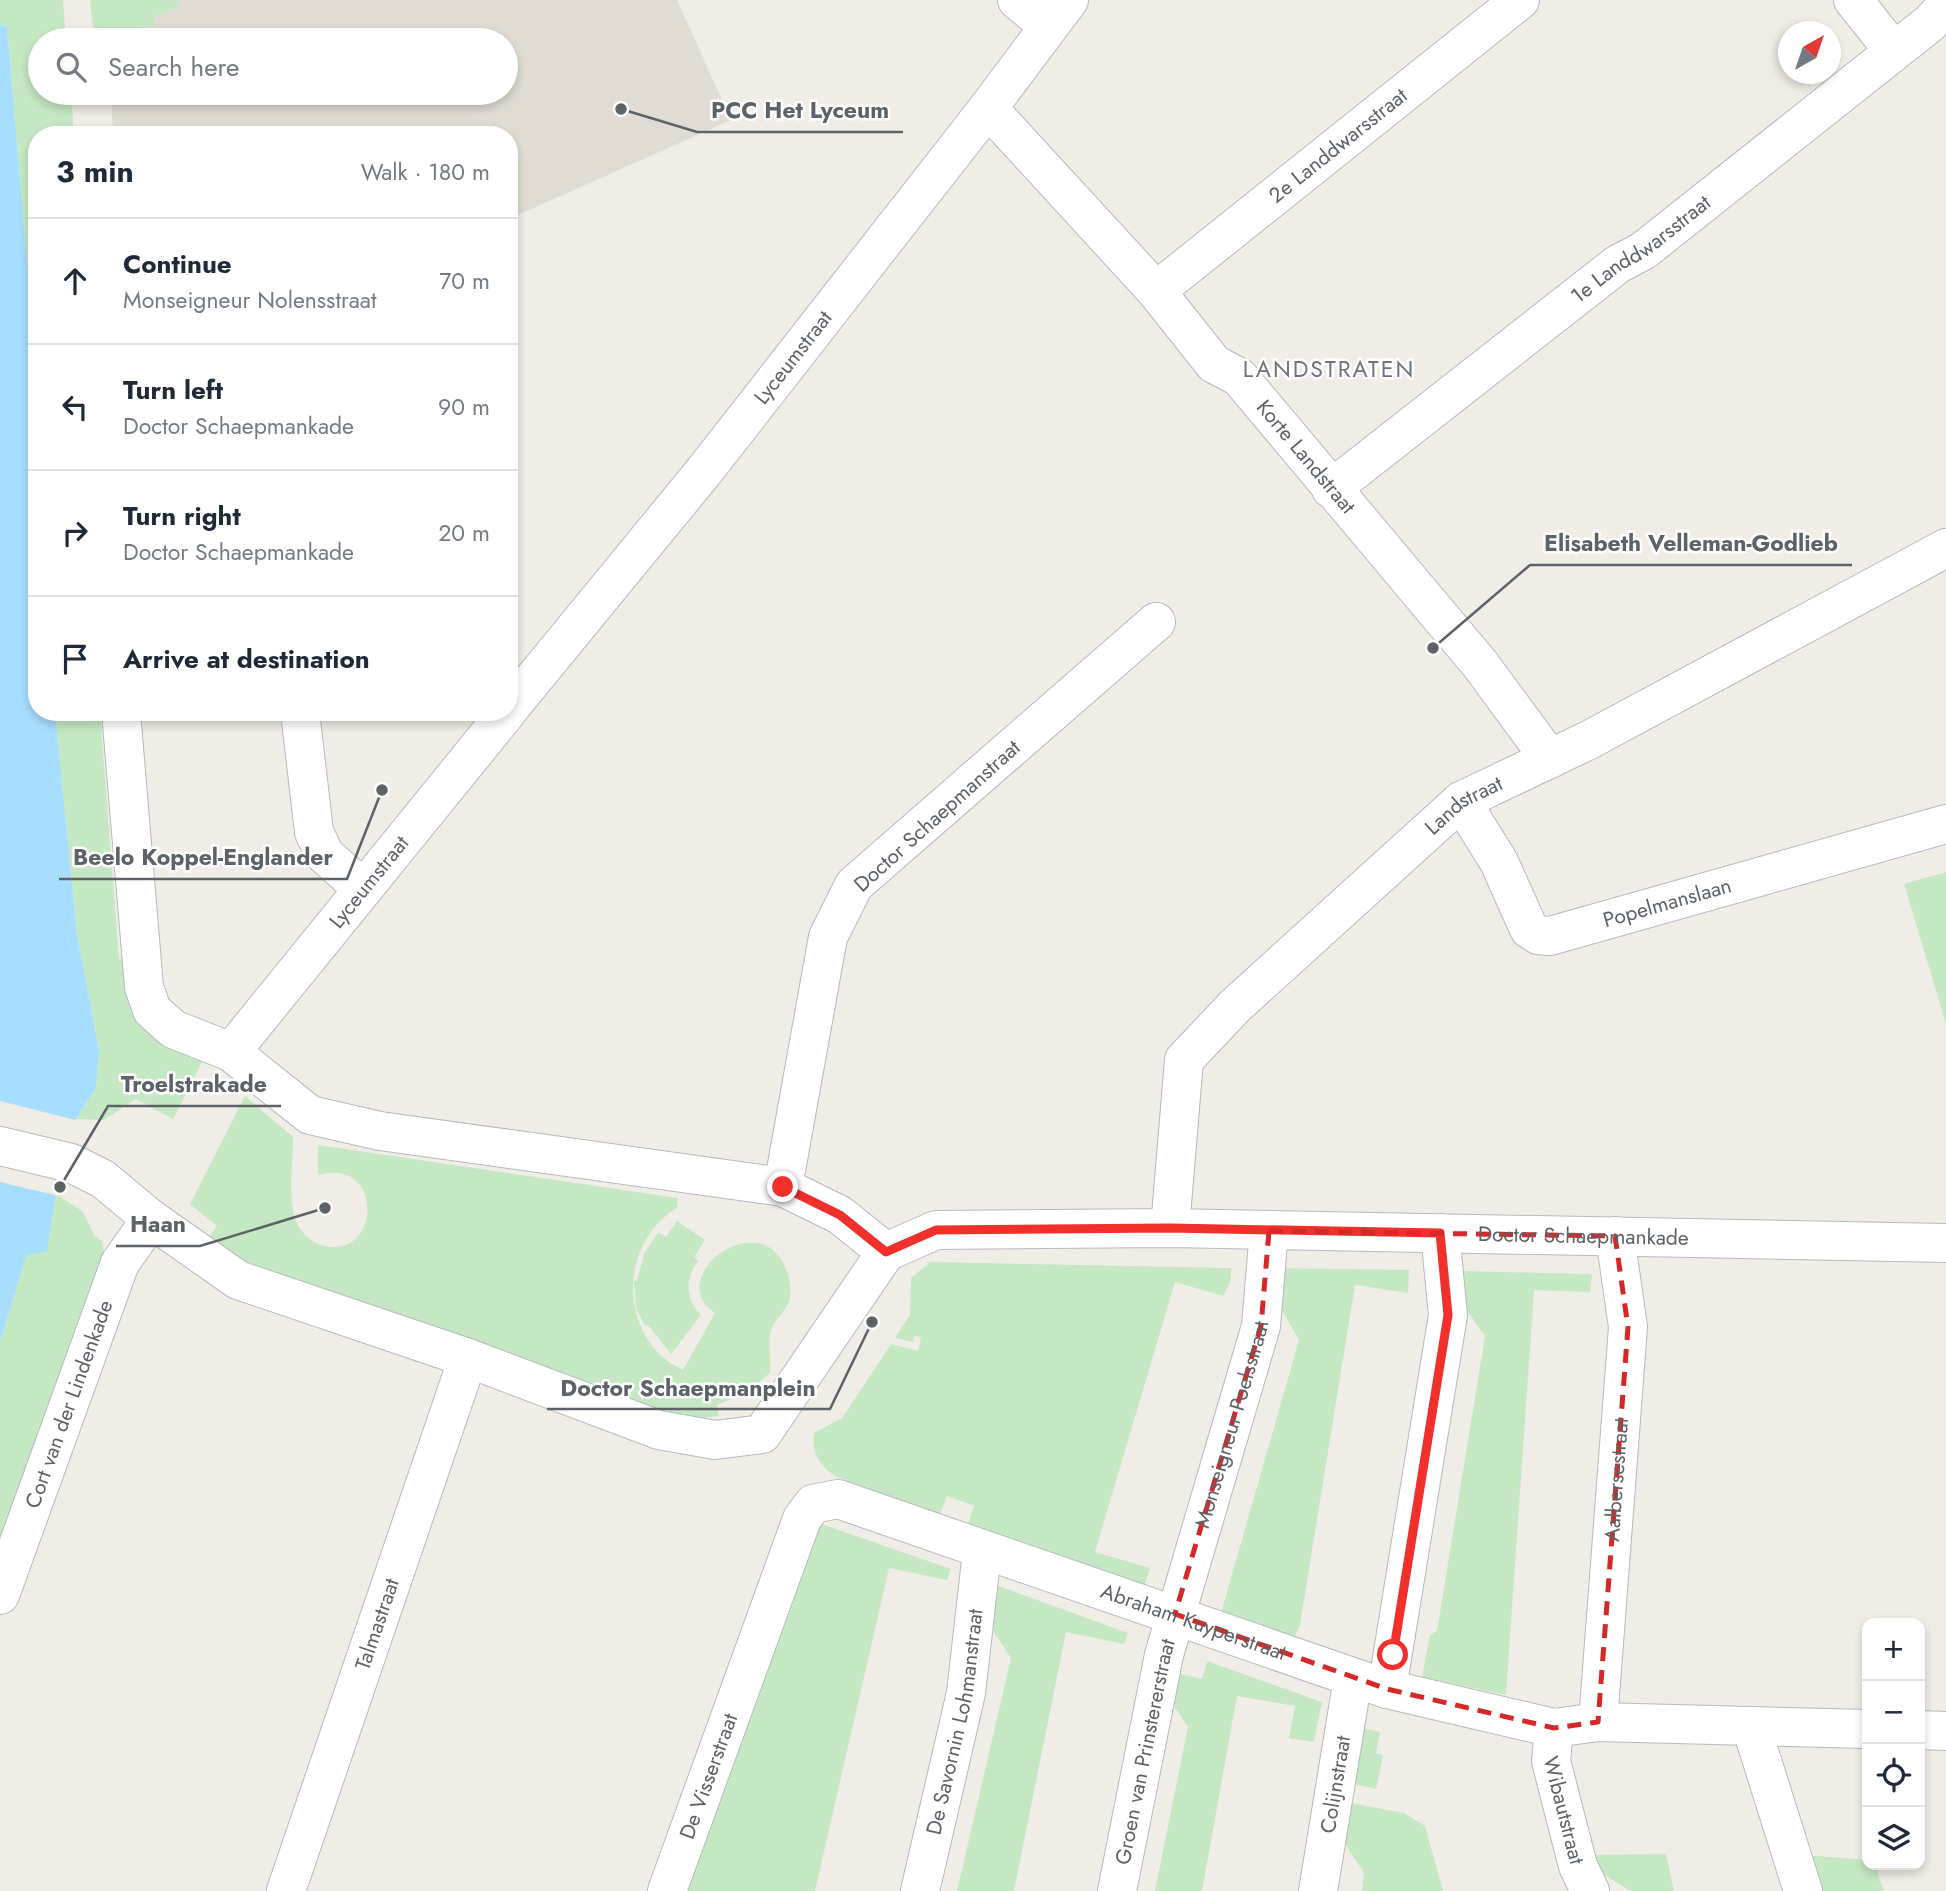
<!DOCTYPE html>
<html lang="en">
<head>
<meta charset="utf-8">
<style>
	:root { --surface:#fff; --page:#f2f2f3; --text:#1f2937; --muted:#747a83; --line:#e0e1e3 }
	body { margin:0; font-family:Jost,sans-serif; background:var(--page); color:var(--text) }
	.controls { position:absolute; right:21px; bottom:21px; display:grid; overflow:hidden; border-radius:14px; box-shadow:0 4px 10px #0003 }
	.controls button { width:63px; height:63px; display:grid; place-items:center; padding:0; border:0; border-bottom:2px solid var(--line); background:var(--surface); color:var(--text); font:35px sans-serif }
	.compass { position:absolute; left:1778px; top:21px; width:63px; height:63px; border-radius:50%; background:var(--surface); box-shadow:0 4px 10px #0003; rotate:40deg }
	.stop { position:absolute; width:21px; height:21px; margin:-16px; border:5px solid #f1302c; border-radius:50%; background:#fff }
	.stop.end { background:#f1302c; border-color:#fff; box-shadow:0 2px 7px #0008 }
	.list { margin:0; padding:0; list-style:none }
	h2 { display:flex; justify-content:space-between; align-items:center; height:91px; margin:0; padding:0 28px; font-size:30px }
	h2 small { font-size:23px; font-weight:400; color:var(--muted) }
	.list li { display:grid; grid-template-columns:46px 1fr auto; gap:21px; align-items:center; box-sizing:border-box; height:126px; padding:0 28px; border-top:2px solid var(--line) }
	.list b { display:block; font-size:26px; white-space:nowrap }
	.list p { margin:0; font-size:23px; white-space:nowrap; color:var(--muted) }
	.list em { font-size:23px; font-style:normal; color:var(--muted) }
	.icon { flex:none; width:38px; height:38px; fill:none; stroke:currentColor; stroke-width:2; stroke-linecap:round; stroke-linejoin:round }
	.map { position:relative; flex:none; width:1946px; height:1891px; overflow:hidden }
	.search { position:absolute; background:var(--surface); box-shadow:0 4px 10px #0003; left:28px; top:28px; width:490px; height:77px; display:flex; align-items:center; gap:18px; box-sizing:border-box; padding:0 24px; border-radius:38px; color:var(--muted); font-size:26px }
	.panel { position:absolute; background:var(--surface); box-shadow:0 4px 10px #0003; left:28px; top:126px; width:490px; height:595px; border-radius:28px }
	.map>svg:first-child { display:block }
	.education { fill:#e0dcd4 }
	.green { fill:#c4e9c2 }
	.water { fill:#a7deff }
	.pier { fill:#f0ede6 }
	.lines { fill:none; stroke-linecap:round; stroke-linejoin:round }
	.minor-casing { stroke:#b6b9bd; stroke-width:40 }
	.minor { stroke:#fff; stroke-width:38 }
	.route { stroke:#f1302c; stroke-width:9 }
	.marked { fill:none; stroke:#d62828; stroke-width:5; stroke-dasharray:14 9; stroke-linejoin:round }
	.labels { text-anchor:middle; stroke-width:5; stroke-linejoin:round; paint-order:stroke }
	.street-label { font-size:21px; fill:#5d6267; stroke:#fff }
	.neighbourhood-label { font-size:23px; letter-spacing:2px; fill:#6e7479; stroke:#fff }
	.leader { fill:none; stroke:#5d6267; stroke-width:2.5 }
	.callout-dot { fill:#5d6267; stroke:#fff; stroke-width:2.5 }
	.callout-label { font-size:23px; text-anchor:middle; font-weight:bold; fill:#5d6267; stroke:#fff; stroke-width:5; stroke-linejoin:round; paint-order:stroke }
</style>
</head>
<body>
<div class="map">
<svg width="1946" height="1891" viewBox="0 0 1946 1891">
	<rect width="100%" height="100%" fill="#f0ede6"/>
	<polygon class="education" points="106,0 677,0 731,120 509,219 509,135 113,135 111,93 506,93 506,40 108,40"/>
	<g class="green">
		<polygon points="0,0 63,0 66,40 40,40 40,93 71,93 74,135 37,135 37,379 7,27 0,24"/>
		<polygon points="90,0 177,0 180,6 155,16 154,25 94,37"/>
		<polygon points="55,712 100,712 119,959 131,961 204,1058 173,1119 136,1099 104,1120 76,1119 96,1088 99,1050 77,934"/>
		<polygon points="1946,872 1946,1024 1904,884"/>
		<path d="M245 1096 293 1137C293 1162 288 1195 295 1219 299 1230 309 1241 321 1245 381 1263 386 1156 318 1175V1145L678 1198 677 1208C617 1244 618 1340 683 1370L715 1313C693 1299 696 1277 713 1259 725 1248 740 1241 757 1243 780 1245 793 1276 790 1297 789 1309 775 1318 771 1330 768 1342 771 1360 770 1373L747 1392 717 1405 719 1416 694 1419 663 1413 265 1272 236 1257 209 1237 217 1226 190 1204Z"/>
		<polygon points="56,1194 82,1211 95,1236 102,1241 105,1255 0,1557 0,1342 26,1256 47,1250"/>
		<path d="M677 1221 705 1240 694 1257 698 1261C685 1279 685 1298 701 1315L671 1354 648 1325 645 1326 636 1308 634 1281H637L644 1254 658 1232 666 1237Z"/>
		<path d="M930 1262 1231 1268V1280L1223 1296 1175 1282 1095 1552 1150 1568 1144 1587 968 1524 974 1506 947 1496 940 1514 837 1477C820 1467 811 1453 814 1433L842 1418 891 1344 918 1351 921 1337 914 1336 913 1342 895 1338 910 1315 911 1278Z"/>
		<polygon points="1274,1268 1409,1270 1408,1293 1355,1285 1300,1625 1294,1638 1221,1613 1299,1340 1273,1295"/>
		<polygon points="1458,1271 1592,1274 1590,1292 1534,1290 1506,1695 1422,1677 1430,1635 1437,1631 1485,1336 1453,1291"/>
		<polygon points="816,1522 951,1569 947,1580 889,1568 815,1891 681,1891"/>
		<polygon points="993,1584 1128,1633 1124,1644 1066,1632 1014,1891 957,1891 1011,1658 988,1623"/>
		<polygon points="1207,1661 1322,1702 1314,1742 1289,1738 1295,1706 1237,1696 1202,1891 1155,1891 1188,1727 1166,1693 1169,1671 1202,1679"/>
		<polygon points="1357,1727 1380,1732 1376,1753 1383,1755 1376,1789 1345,1782"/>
		<polygon points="1350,1803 1404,1813 1425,1826 1443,1891 1362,1891 1364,1873 1337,1832"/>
		<polygon points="1666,1854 1674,1891 1631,1891 1592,1868 1589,1855"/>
		<polygon points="1805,1855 1867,1860 1867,1865 1875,1865 1884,1891 1815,1891"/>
	</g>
	<polygon class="water" points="0,24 7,27 37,379 37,712 55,712 77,934 99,1050 96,1088 76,1119 56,1194 47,1251 26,1256 0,1342"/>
	<polygon class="pier" points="0,1101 79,1121 59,1196 0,1182"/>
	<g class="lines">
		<g class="minor-casing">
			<g id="minor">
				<polyline points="1017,0 1047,25"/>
				<polyline points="1853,0 1893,50"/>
				<path id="s1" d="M988 108 1156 291 1214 364 1239 377 1480 664 1550 759"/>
				<path id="s2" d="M1156 291 1520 0"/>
				<path id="s3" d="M1331 489 1618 264 1643 251 1930 23 1946 6"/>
				<path id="s4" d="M509 709 705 470 988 108 1069 0"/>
				<polyline points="121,712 144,987 152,1010 173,1029 231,1052 310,1115 380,1131 783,1187 840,1215 886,1252"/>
				<polyline points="300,712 314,832 325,855 363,889"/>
				<path id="s5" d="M1461 801 1499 862 1529 929 1538 935 1550 936 1946 824"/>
				<path id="s6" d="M231 1052 507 712"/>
				<polyline points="0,1146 71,1163 103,1179 151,1219 238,1280 468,1358 659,1430 715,1440 762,1434 886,1252"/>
				<polyline points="783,1187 828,937 854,885 1156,622"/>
				<path id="s7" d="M1170 1228 1184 1060 1235 1006 1461 801 1589 740 1946 548"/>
				<path id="s8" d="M886 1252 936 1230 1170 1228 1946 1243"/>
				<path id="s9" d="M0 1595 120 1263 151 1219"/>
				<polyline points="1387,1689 1448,1315 1440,1233"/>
				<path id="s10" d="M1598 1722 1628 1327 1615 1236"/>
				<polyline points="1751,1726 1803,1891"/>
				<path id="s11" d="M1554 1728 1551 1761 1578 1866 1590 1891"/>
				<polyline points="1920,1730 1946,1731"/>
				<path id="s12" d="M286 1891 468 1358"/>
				<path id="s13" d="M667 1891 802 1519 813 1504 838 1499 1387 1689 1554 1728 1598 1722 1867 1729"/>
				<path id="s14" d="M920 1891 966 1693 982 1552"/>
				<path id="s15" d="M1117 1891 1164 1655 1261 1326 1269 1231"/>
				<path id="s16" d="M1318 1891 1353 1678"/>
			</g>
		</g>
		<use href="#minor" class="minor"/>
	</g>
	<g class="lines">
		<polyline class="route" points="783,1187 840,1215 886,1252 936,1230 1170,1228 1440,1233 1448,1315 1393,1655"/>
	</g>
	<path class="marked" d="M1269 1231 1615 1236 1628 1327 1598 1722 1554 1728 1387 1689 1175 1614 1261 1326Z"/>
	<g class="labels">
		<g class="street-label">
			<text dy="7" stroke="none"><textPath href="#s2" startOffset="233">2e Landdwarsstraat</textPath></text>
			<text dy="7" stroke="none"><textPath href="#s3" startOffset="392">1e Landdwarsstraat</textPath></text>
			<text dy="7" stroke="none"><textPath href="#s4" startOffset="452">Lyceumstraat</textPath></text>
			<text dy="7" stroke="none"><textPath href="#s1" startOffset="474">Korte Landstraat</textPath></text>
			<text dy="7" stroke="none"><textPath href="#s7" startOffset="548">Landstraat</textPath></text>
			<text transform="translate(937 816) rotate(-42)" y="7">Doctor Schaepmanstraat</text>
			<text dy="7" stroke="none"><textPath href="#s6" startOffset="219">Lyceumstraat</textPath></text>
			<text dy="7" stroke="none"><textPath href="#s5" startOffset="290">Popelmanslaan</textPath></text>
			<text dy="7" stroke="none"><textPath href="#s8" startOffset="702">Doctor Schaepmankade</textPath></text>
			<text dy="7" stroke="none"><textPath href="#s9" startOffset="203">Cort van der Lindenkade</textPath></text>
			<text dy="7" stroke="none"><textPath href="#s15" startOffset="481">Monseigneur Poelsstraat</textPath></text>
			<text dy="7" stroke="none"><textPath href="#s10" startOffset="243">Aalbersestraat</textPath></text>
			<text dy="7" stroke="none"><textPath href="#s13" startOffset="816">Abraham Kuyperstraat</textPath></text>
			<text dy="7" stroke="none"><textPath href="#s12" startOffset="282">Talmastraat</textPath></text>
			<text dy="7" stroke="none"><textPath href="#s14" startOffset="173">De Savornin Lohmanstraat</textPath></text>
			<text dy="7" stroke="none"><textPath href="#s15" startOffset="142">Groen van Prinstererstraat</textPath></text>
			<text dy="7" stroke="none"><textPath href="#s13" startOffset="122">De Visserstraat</textPath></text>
			<text dy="7" stroke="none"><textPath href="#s16" startOffset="108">Colijnstraat</textPath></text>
			<text dy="7" stroke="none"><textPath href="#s11" startOffset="84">Wibautstraat</textPath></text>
		</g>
		<g class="neighbourhood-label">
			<text x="1329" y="377">LANDSTRATEN</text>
		</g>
	</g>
	<path class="leader" d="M621 109L697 132H903M1433 648L1530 565H1852M382 790L347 879H59M60 1187L108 1106H281M325 1208L200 1246H116M872 1322L830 1409H547"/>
	<g class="callout-dot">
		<circle cx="621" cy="109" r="7"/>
		<circle cx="1433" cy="648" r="7"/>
		<circle cx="382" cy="790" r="7"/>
		<circle cx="60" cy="1187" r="7"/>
		<circle cx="325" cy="1208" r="7"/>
		<circle cx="872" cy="1322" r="7"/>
	</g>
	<g class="callout-label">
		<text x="800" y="118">PCC Het Lyceum</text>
		<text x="1691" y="551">Elisabeth Velleman-Godlieb</text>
		<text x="203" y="865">Beelo Koppel-Englander</text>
		<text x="194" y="1092">Troelstrakade</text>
		<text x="158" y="1232">Haan</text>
		<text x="688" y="1396">Doctor Schaepmanplein</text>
	</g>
</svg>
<div class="controls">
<button>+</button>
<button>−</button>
<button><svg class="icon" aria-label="locate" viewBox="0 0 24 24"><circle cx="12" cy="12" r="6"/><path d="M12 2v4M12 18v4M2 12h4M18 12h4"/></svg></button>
<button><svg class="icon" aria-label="layers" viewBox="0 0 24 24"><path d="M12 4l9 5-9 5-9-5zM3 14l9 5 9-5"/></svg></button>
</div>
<svg class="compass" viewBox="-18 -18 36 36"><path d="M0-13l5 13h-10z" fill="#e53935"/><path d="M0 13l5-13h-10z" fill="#747a83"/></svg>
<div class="stop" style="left:1393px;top:1655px"></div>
<div class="stop end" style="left:783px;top:1187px"></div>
<div class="search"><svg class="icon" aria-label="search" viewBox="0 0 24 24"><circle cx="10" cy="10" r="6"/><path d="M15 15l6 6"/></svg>Search here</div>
<section class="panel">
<h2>3 min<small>Walk · 180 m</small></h2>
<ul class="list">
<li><svg class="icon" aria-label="ahead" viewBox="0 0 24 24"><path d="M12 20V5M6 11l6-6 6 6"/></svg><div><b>Continue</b><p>Monseigneur Nolensstraat</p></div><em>70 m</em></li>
<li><svg class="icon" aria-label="left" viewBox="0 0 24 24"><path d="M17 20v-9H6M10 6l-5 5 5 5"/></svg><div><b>Turn left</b><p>Doctor Schaepmankade</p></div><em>90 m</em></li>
<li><svg class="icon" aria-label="right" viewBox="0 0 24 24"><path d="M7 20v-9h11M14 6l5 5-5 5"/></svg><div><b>Turn right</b><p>Doctor Schaepmankade</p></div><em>20 m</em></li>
<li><svg class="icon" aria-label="arrive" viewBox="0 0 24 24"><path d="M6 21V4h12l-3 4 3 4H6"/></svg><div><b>Arrive at destination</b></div></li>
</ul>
</section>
</div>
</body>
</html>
